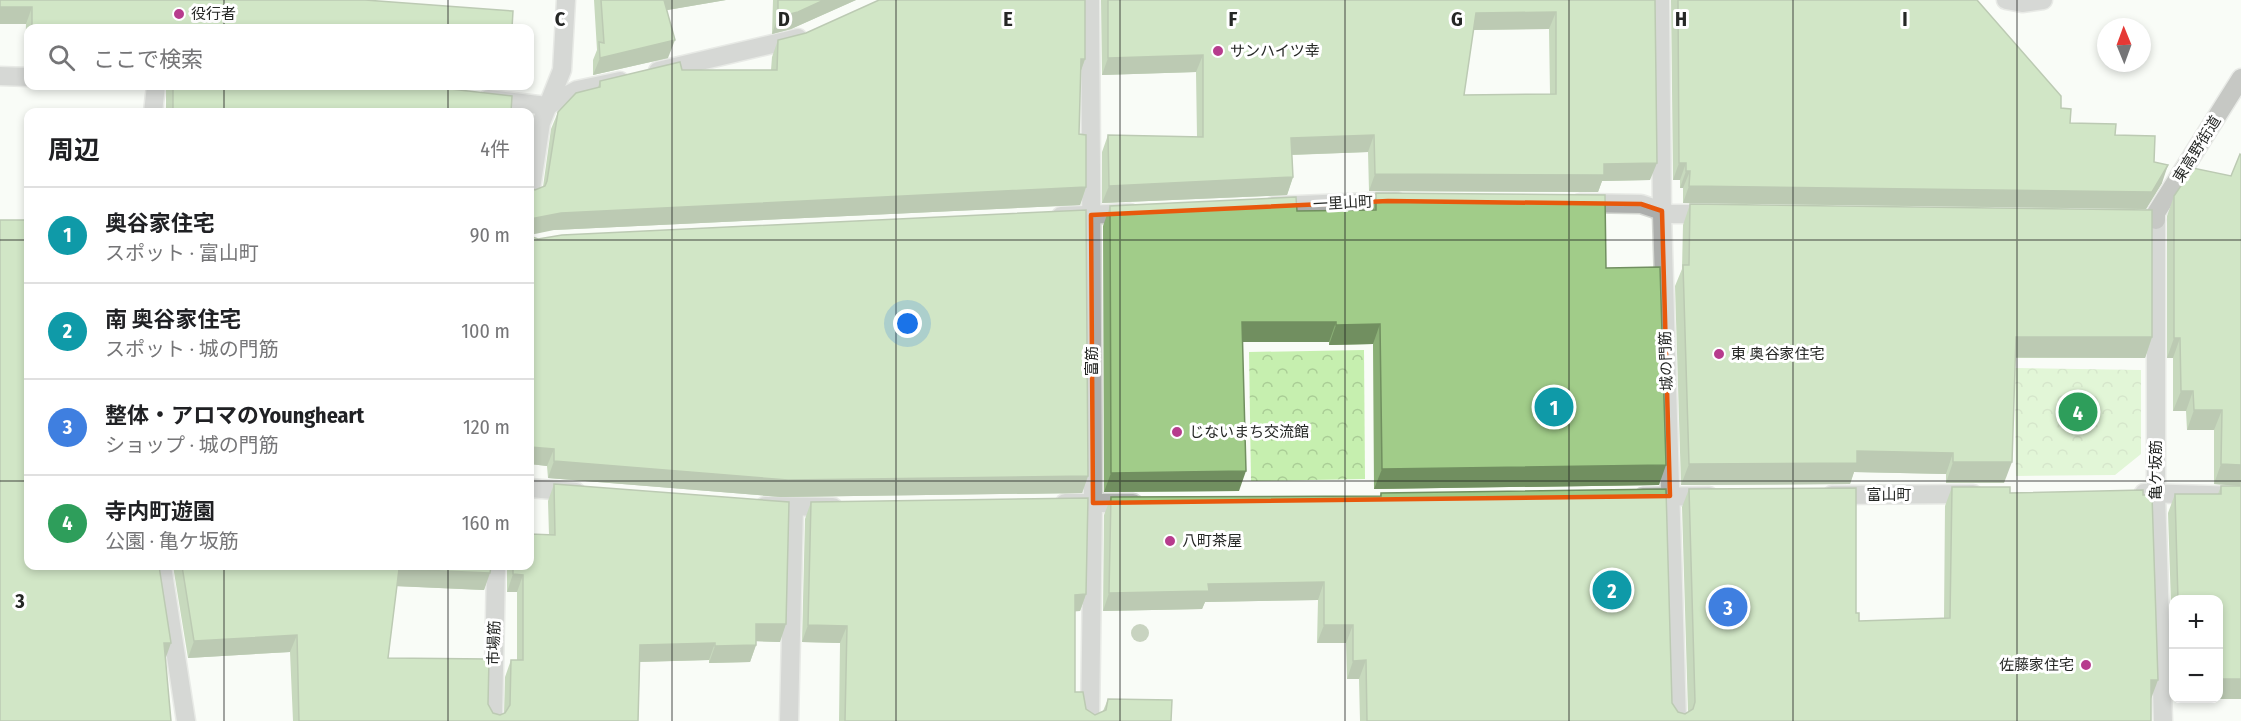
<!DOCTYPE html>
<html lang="ja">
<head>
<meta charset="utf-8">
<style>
	:root { --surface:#fff; --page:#f2f2f2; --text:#202124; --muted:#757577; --line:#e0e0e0; --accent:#111827 }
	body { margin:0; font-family:"Fira Sans Condensed","Noto Sans JP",sans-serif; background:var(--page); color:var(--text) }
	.controls { position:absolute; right:18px; bottom:18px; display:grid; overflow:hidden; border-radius:12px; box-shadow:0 3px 9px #0003 }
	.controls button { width:54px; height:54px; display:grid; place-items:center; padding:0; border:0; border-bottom:2px solid var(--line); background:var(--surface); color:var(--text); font:30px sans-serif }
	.compass { position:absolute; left:2097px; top:18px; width:54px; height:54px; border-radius:50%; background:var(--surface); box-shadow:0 3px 9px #0003; rotate:359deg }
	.you { position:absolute; left:908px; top:324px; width:21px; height:21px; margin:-15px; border:4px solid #fff; border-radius:50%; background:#1a73e8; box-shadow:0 0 0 9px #1a73e833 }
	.badge { display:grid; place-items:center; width:39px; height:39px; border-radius:50%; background:var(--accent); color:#fff; font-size:20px; font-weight:700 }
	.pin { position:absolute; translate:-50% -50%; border:3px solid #fff; box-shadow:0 2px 6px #0006 }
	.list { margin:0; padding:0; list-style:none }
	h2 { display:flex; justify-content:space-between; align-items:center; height:78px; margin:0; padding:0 24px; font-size:26px }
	h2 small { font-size:20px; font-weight:400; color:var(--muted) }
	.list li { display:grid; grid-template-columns:39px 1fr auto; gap:18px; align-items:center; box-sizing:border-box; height:96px; padding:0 24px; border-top:2px solid var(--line) }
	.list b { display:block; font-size:22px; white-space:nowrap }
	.list p { margin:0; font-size:20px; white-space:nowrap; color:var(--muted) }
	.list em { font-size:20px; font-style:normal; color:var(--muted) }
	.icon { flex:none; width:33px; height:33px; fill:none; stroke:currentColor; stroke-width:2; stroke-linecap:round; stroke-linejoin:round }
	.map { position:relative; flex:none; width:2241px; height:721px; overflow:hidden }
	.search { position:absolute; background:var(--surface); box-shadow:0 3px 9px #0003; left:24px; top:24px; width:510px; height:66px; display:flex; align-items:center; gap:15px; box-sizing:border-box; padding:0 21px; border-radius:12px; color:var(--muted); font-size:22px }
	.panel { position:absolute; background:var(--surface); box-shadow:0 3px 9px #0003; left:24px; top:108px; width:510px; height:462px; border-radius:12px }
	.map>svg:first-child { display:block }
	.park { fill:url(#park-crowns) }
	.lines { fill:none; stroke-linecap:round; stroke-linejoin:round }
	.street-casing { stroke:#d3d6d1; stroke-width:21 }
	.secondary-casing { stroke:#d3d6d1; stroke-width:21 }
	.street { stroke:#acaeac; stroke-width:18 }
	.secondary { stroke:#878986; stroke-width:18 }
	.tree { fill:#8da37c }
	.wall { fill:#8aaf76; fill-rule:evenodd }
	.shaded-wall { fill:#718f60 }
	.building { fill:#a1cc89; stroke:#718f60; stroke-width:1.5; fill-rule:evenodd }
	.marked { fill:none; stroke:#e8590c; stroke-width:4.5; stroke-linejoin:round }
	.grid { fill:none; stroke:#252725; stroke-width:1.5; stroke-opacity:0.55 }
	.poi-dot { fill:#b73c8d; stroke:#fff; stroke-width:2 }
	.labels { text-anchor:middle; stroke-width:6; stroke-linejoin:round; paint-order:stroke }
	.poi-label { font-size:15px; fill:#252725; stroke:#fff; text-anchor:start }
	.street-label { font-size:15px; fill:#252725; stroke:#fff }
	.grid-label { font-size:20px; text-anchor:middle; font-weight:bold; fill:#252725; stroke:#fff; stroke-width:6; stroke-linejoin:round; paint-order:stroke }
</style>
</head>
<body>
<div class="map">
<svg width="2241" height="721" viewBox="0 0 2241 721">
	<defs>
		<pattern id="park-crowns" width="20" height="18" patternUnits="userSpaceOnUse" patternTransform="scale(1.5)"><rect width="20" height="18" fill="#c6efaf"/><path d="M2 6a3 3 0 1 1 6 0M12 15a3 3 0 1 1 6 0" fill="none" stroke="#aacd96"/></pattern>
	</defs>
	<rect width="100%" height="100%" fill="#f9fcf7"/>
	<g class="park">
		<polygon points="1364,350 1365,479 1251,481 1249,352"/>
		<polygon points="2014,368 2141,370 2141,454 2115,475 2016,476"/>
	</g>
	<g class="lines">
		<g class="street-casing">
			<g id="street">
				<polyline points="1090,0 1093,503 1090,721"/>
				<polyline points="1660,0 1662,214 1677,721"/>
				<polyline points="2006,0 2022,3 2043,0"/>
				<polyline points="658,71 798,38"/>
				<polyline points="0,76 28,77"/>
				<polyline points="488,99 547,106 577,90 620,81"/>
				<polyline points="153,112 156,86"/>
				<polyline points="530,196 541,123 562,70 566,0"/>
				<polyline points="1580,203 1641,204 1671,214 1710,214"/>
				<polyline points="1274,206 1396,201"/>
				<polyline points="1061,216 1130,213"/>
				<polyline points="2143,220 2156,220 2156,493 2163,721"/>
				<polyline points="530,488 576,492"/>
				<polyline points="2144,493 2241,496"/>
				<polyline points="1832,495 1973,494"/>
				<polyline points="1643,497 1709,496"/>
				<polyline points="1065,503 1133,503"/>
				<polyline points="765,506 833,507"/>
				<polyline points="162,566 186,721"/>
				<polyline points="493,721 496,566"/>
				<polyline points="789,721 794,507"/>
			</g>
		</g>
		<g class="secondary-casing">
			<polyline id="secondary" points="2156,220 2156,213 2241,78"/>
		</g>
		<use href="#street" class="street"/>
		<use href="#secondary" class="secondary"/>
	</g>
	<circle class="tree" cx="1140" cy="633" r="9"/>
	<g class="wall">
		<polygon points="0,0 512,28 28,28 28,55 25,55 26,24"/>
		<polygon points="594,0 726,0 667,10 668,58 593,75 593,60 597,50"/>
		<polygon points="773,0 856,0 791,29 772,34"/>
		<path d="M1101 0H1655L1650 180 1602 181 1598 192 1369 191 1368 152 1292 155 1293 177 1287 195 1102 203V152L1108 135 1197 137 1196 72 1102 75ZM1549 29 1550 94 1464 95 1473 30Z"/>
		<polygon points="1671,0 1977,0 2061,108 2070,123 2115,135 2154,162 2162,183 2146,209 1683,203 1683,188 1680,188 1680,180 1673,180"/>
		<polygon points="778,40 1085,59 1080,73 1079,134 1086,187 1080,205 554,230 535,190 543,187 551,129 558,112 598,87 600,81 682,70 771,70 772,57"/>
		<polygon points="166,86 424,86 511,112 166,112"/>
		<polygon points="2241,155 2241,486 2214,484 2214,430 2187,430 2186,411 2173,411 2173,358 2167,358 2167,216 2174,196 2231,176"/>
		<polygon points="1376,193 1606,268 1659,485 1374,489 1373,344 1329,345 1329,342 1243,342 1239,491 1104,492 1103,226 1110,206 1297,211 1370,210"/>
		<polygon points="1690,204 2152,337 2145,358 2015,358 2004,483 1946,483 1946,474 1854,472 1850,484 1681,485 1675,286 1682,269 1683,225"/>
		<polygon points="530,236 1088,476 1082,493 781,497 548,478 547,466 530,464"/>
		<polygon points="554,484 780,642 756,641 756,645 750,662 709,663 709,660 640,662 638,721 293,721 290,652 188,658 173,566 491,566 484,590 397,586 388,658 488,704 493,713 500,715 504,714 505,677 511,660 517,660 517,592 507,592 507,566 530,566 549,535 548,501"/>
		<polygon points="2221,486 2241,486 2241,699 2174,699 2218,600 2174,600 2174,696 2168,513 2175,494 2218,494"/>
		<polygon points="1952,487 2010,493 2151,699 2151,721 1360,721 1359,679 1347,679 1346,643 1317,643 1318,600 1205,602 1202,609 1103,611 1104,515 1111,497 1380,496 1381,493 1672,703 1678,712 1685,714 1688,712 1682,507 1689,489 1856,613 1859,621 1944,618 1945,506"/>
		<polygon points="811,502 1086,594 1080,611 1075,611 1075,692 1086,709 1095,715 1103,711 1108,699 1171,721 839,721 840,643 802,642 805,519"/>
	</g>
	<g class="shaded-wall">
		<polygon points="661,0 726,0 656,12"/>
		<polygon points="824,0 856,0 791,29 772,34 778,17"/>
		<polygon points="0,7 32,7 26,24 0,24"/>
		<polygon points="1556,12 1549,29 1470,30 1476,13"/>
		<polygon points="675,40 668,58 593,75 600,58"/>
		<polygon points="28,46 28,55 25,55"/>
		<polygon points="1203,55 1196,72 1102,75 1108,58"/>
		<polygon points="1081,59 1085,59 1079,76"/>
		<polygon points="466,86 509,86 508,90"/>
		<polygon points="1374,135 1368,152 1285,155 1291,138"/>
		<polygon points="1657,163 1650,180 1602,181 1598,192 1369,191 1375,174 1604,164"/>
		<polygon points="1679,163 1686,163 1680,180 1673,180"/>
		<polygon points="2168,165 2162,183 2146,209 1683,203 1689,186"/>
		<polygon points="1686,171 1690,171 1683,188 1680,188"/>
		<polygon points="1293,177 1287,195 1102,203 1109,186"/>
		<polygon points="1086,187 1080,205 554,230 530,235 530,219 561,213"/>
		<polygon points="1242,322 1336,322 1329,342 1235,342"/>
		<polygon points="1380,324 1373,344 1329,345 1336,325"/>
		<polygon points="2016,337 2152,337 2145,358 2009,357"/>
		<polygon points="2174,338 2180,338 2173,358 2167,358"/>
		<polygon points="2181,391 2193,391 2186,411 2173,411"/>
		<polygon points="2194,410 2222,410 2214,430 2187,430"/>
		<polygon points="530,447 554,449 547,466 530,464"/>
		<polygon points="1857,451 1953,453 1946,474 1854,472 1850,484 1681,485 1689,464"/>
		<polygon points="554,461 1088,476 1082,493 781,497 548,478"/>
		<polygon points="1953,462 2012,462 2004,483 1946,483"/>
		<polygon points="2221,464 2241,465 2241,486 2214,484"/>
		<polygon points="1666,465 1659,485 1374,489 1382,469"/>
		<polygon points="1246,471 1239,491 1104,492 1111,473"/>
		<polygon points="399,569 490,573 484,590 393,586"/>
		<polygon points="513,574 523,575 517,592 507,592"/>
		<polygon points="1324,582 1318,600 1205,602 1202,609 1103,611 1109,593 1208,584"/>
		<polygon points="1086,594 1080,611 1069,612 1075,595"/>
		<polygon points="756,624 786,624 780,642 750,641"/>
		<polygon points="808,625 847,626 840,643 802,642"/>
		<polygon points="1324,625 1353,625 1346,643 1317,643"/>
		<polygon points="297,635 290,652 188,658 194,641"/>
		<polygon points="164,643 171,643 165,660"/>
		<polygon points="715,643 709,660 634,662 640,645"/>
		<polygon points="756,645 750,662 709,663 715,646"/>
		<polygon points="1366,660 1359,679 1347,679 1353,661"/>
		<polygon points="2218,679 2241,679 2241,699 2174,699 2218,699"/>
		<polygon points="2151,680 2158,680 2151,699"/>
	</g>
	<g class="building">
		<polygon points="0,0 365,0 513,11 512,28 32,28 32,7 0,7"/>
		<polygon points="601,0 664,0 675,40 600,58 599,42 604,43"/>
		<polygon points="778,0 824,0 798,12 778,17"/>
		<polygon points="879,0 1085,0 1085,59 1081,59 1079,134 1086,135 1086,187 561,213 530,219 530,188 535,190 545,186 547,181 558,112 576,93 600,87 600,81 680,62 682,70 777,70 778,40 806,33"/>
		<path d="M1108 0H1655L1657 163 1604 164V175L1375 174 1374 135 1291 138 1293 177 1109 186 1108 135 1203 137V55L1108 58ZM1556 12V94L1464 95 1476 13Z"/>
		<polygon points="1678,0 1977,0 2061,96 2061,108 2071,109 2070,123 2116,124 2115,135 2155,136 2154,162 2168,165 2152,192 1689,186 1690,171 1686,171 1686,163 1679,163"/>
		<polygon points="173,86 424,86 512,96 511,112 173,112"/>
		<polygon points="2240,154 2241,155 2241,465 2221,464 2222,410 2194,410 2193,391 2181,391 2180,338 2174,338 2174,196 2193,168 2231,176"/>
		<polygon points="1376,193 1605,195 1606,268 1660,267 1666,465 1382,469 1380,324 1336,325 1336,322 1242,322 1246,471 1111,473 1110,206 1296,197 1297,211 1376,210"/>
		<polygon points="1690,204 2152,210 2152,337 2016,337 2012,462 1953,462 1953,453 1857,451 1857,463 1689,464 1683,265 1689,265"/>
		<polygon points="1086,210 1088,476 788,480 554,461 554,449 530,447 530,236 538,239 562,235"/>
		<polygon points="0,220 28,220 28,566 159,566 171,643 164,643 171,721 0,721"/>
		<polygon points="554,484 789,502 786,624 756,624 756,645 715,646 715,643 640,645 638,721 299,721 297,635 194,641 182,566 491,566 490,573 399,569 388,658 489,659 488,704 493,713 500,715 505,713 510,705 511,660 523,660 523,575 513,574 513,566 530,566 530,534 555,535"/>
		<polygon points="2221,486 2241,486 2241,679 2218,679 2218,600 2178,600 2175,494 2221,494"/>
		<polygon points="1952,487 2010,487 2010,493 2143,490 2143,495 2152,495 2158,680 2151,680 2151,721 1367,721 1366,660 1353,661 1353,625 1324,625 1324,582 1208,584 1209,591 1109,593 1111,497 1381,496 1381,493 1666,489 1672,703 1678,712 1685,714 1693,709 1695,702 1689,489 1856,488 1856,613 1859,613 1859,621 1950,618"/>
		<polygon points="1088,498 1086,594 1075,595 1075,692 1083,692 1086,709 1095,715 1106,710 1108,699 1172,700 1171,721 845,721 847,626 808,625 811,502"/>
	</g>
	<path d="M0 0H2241V721H0ZM1388 201 1641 204 1662 211 1670 496 1093 503 1091 215Z" fill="#f9fcf7" fill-opacity=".55" fill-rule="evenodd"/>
	<path class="marked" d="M1388 201 1641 204 1662 211 1670 496 1093 503 1091 215Z"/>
	<path class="grid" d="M224 0V28M448 0V28M672 0V721M896 0V721M1120 0V721M1345 0V721M1569 0V721M1793 0V721M2017 0V721M224 86V112M448 86V112M0 240H28M530 240H2241M0 481H28M530 481H2241M224 566V721M448 566V721"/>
	<g class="poi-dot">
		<circle cx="179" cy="14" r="6"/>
		<circle cx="1218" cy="51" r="6"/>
		<circle cx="1719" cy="354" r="6"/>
		<circle cx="1177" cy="432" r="6"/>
		<circle cx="1170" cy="541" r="6"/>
		<circle cx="2086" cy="665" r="6"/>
	</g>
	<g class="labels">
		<g class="poi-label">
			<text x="191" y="19">役行者</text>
			<text x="1230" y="56">サンハイツ幸</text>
			<text x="1731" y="359">東 奥谷家住宅</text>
			<text x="1189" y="437">じないまち交流館</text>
			<text x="1182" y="546">八町茶屋</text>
			<text x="2074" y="670" text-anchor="end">佐藤家住宅</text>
		</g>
		<g class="street-label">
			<text transform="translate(2197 149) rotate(-58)" y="5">東高野街道</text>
			<text transform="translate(1343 203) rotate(-3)" y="5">一里山町</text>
			<text transform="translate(1092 361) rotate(-90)" y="5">富筋</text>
			<text transform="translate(1666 361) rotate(-92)" y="5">城の門筋</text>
			<text transform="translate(2156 470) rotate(-90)" y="5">亀ケ坂筋</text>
			<text x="1889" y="500">富山町</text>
			<text transform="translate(494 643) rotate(-89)" y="5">市場筋</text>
		</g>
	</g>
	<g class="grid-label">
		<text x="560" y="26">C</text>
		<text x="784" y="26">D</text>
		<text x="1008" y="26">E</text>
		<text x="1233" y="26">F</text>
		<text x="1457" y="26">G</text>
		<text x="1681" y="26">H</text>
		<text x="1905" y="26">I</text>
		<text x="20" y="608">3</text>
	</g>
</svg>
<div class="controls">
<button>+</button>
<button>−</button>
</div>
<svg class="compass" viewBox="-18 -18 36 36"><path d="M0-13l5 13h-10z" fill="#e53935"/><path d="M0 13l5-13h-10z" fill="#757577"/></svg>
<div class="you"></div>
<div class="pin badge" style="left:1554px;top:407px;background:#0f9aa8">1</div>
<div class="pin badge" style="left:1612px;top:590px;background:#0f9aa8">2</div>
<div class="pin badge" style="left:1728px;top:607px;background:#3f7fe0">3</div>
<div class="pin badge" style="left:2078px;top:412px;background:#2e9e5b">4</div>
<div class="search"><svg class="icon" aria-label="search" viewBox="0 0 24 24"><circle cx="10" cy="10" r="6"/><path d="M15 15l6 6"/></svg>ここで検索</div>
<section class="panel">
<h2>周辺<small>4件</small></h2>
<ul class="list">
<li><span class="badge" style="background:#0f9aa8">1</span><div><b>奥谷家住宅</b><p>スポット · 富山町</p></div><em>90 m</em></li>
<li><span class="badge" style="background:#0f9aa8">2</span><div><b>南 奥谷家住宅</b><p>スポット · 城の門筋</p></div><em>100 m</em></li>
<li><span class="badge" style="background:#3f7fe0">3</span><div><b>整体・アロマのYoungheart</b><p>ショップ · 城の門筋</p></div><em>120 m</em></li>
<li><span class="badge" style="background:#2e9e5b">4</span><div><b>寺内町遊園</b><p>公園 · 亀ケ坂筋</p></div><em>160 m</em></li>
</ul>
</section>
</div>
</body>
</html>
